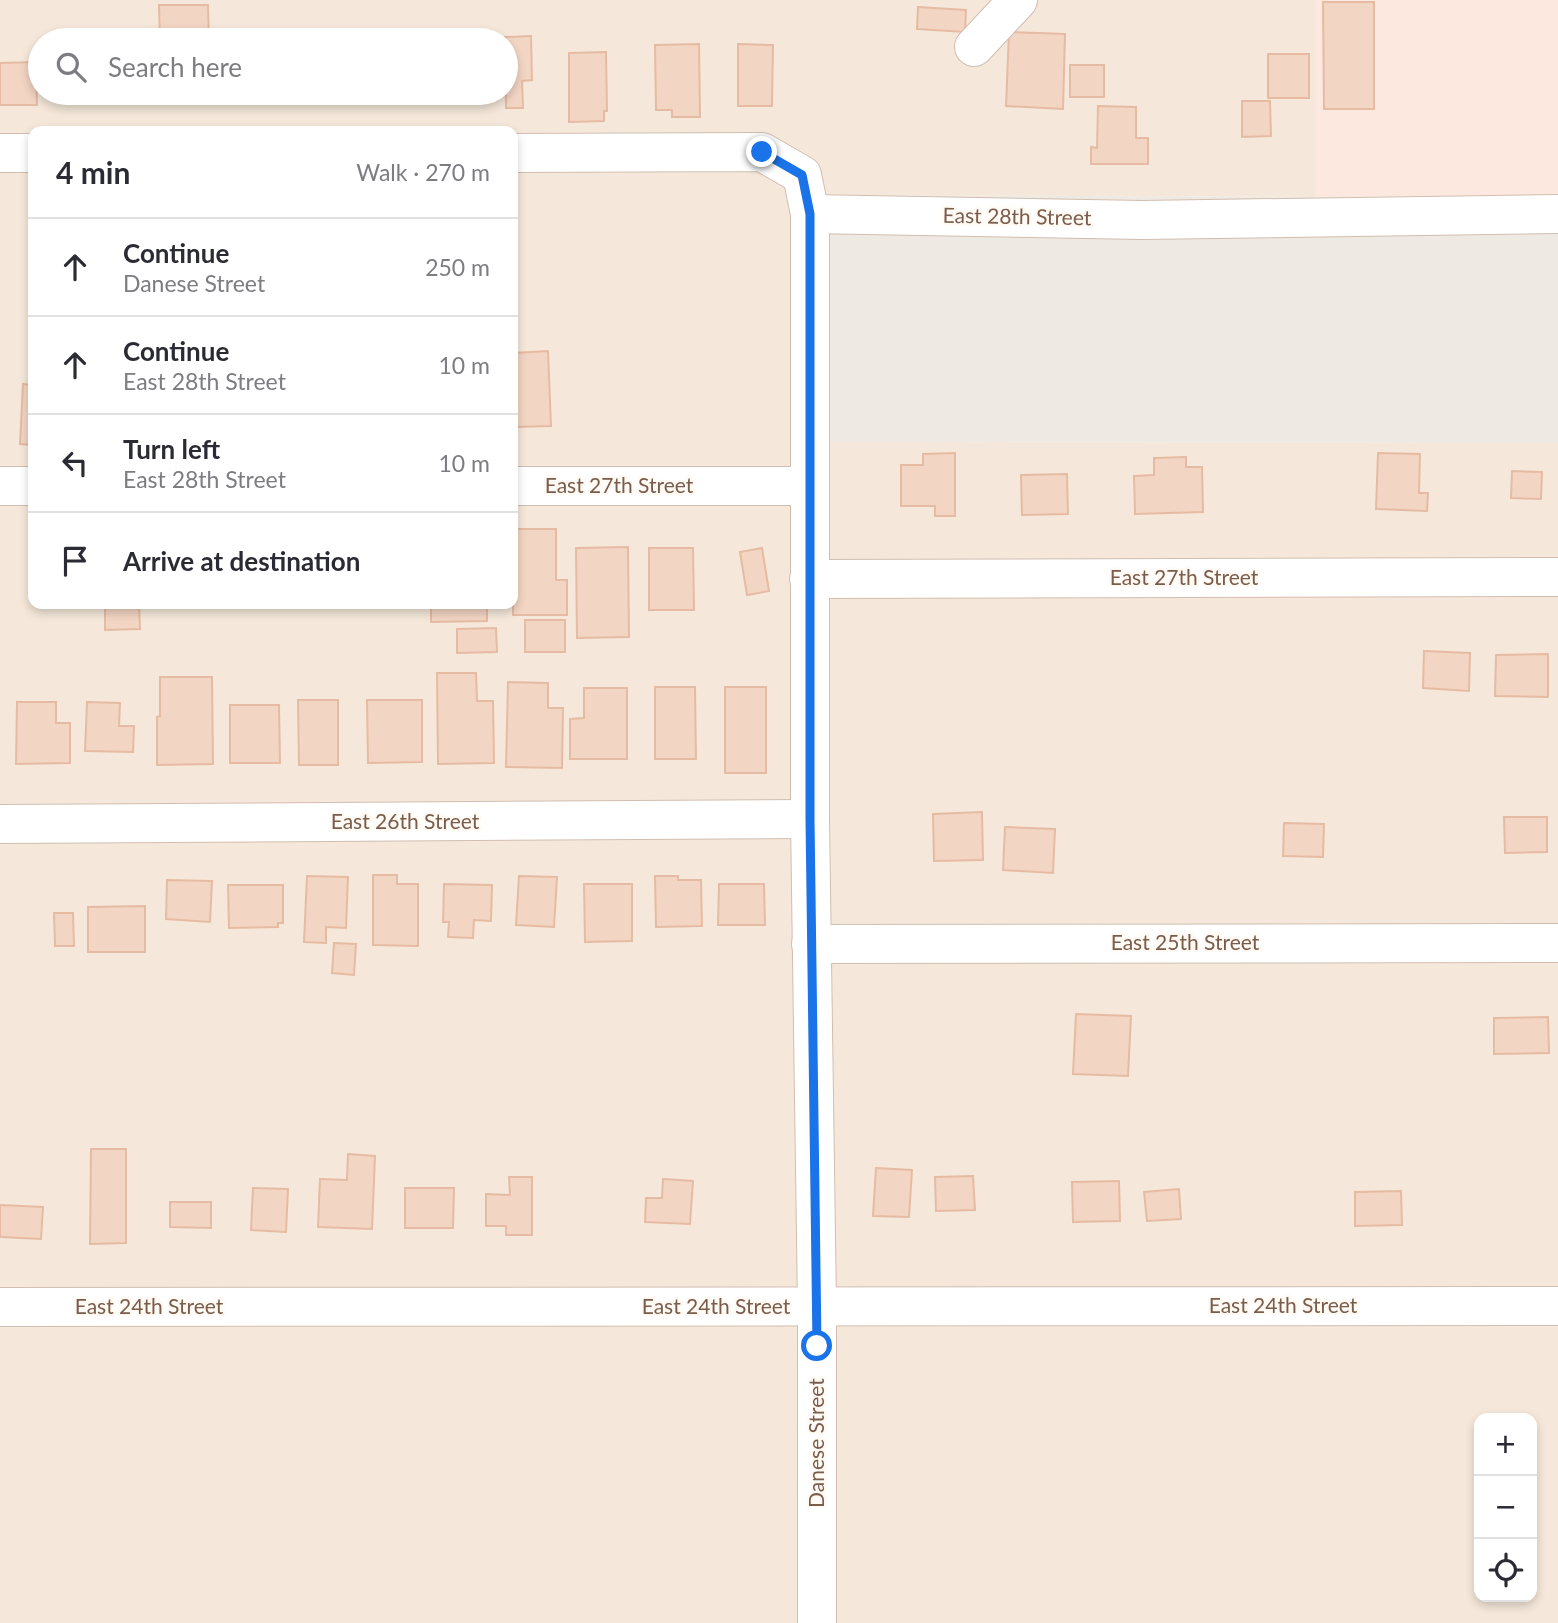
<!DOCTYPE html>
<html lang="en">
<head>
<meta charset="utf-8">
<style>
	:root { --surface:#fff; --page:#f2f2f3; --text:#2b2b33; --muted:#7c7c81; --line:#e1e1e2 }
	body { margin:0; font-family:Lato,sans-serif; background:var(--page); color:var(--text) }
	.controls { position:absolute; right:21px; bottom:21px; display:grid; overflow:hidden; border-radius:14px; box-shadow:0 4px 10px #0003 }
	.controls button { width:63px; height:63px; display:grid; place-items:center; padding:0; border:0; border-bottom:2px solid var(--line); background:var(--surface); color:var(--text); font:35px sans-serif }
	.stop { position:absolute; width:21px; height:21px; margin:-16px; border:5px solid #1a73e8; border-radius:50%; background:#fff }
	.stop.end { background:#1a73e8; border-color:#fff; box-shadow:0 2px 7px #0008 }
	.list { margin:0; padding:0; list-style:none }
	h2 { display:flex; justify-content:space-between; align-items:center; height:91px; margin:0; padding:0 28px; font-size:30px }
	h2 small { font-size:23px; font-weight:400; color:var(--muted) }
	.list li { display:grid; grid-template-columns:46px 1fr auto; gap:21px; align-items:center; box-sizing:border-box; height:98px; padding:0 28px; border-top:2px solid var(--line) }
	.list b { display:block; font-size:26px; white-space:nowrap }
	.list p { margin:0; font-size:23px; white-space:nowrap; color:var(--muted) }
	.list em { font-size:23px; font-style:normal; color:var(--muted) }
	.icon { flex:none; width:38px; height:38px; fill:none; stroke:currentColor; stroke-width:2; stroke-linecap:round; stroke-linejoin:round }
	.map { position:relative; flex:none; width:1558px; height:1623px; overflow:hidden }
	.search { position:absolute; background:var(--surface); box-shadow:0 4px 10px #0003; left:28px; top:28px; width:490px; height:77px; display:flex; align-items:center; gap:18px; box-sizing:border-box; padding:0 24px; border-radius:38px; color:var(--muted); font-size:26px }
	.panel { position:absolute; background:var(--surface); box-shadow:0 4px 10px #0003; left:28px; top:126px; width:490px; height:483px; border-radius:14px }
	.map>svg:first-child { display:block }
	.residential { fill:#f5e8da; fill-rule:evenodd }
	.commercial { fill:#fde8e0 }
	.industrial { fill:#efe9e4 }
	.building { fill:#f3d5c3; stroke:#e6bba3; stroke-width:2 }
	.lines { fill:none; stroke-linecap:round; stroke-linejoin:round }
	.minor-casing { stroke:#d1beb0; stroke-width:40 }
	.minor { stroke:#fff; stroke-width:38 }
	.route { stroke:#1a73e8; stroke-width:9 }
	.labels { text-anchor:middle; stroke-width:5; stroke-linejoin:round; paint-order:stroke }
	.street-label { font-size:21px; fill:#7a5c4d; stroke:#fffaf3 }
</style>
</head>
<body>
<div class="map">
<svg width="1558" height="1623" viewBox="0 0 1558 1623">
	<rect width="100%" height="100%" fill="#fdf6ec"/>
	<path class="residential" d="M0 0H1315V197L831 195 826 442 1558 443V1623H0ZM40 40H506V93H40ZM33 131H513V604H33ZM1479 1418H1532V1597H1479Z"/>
	<polygon class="commercial" points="1315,0 1558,0 1558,198 1315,197"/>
	<polygon class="industrial" points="831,195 1558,198 1558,443 826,442"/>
	<g class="building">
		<polygon points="1323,2 1374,2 1374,109 1324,109"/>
		<polygon points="159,5 208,5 209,40 160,40"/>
		<polygon points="918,7 966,10 965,32 917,29"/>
		<polygon points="1009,32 1065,34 1063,109 1006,106"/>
		<polygon points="531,36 532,80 522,81 523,108 506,108 505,37"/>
		<polygon points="699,44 700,117 672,117 672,110 656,110 655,45"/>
		<polygon points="738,44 773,45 772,106 738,106"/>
		<polygon points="606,52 607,111 604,111 604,121 569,122 569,53"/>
		<rect x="1268" y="54" width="41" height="44"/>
		<polygon points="36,62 37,105 0,105 0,63"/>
		<rect x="1070" y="65" width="34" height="32"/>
		<polygon points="58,93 138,93 138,102 58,103"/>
		<polygon points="302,93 348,93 349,102 302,104"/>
		<rect x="381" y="93" width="26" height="2"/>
		<polygon points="1242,101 1270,101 1271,136 1242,137"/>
		<polygon points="1098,106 1136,107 1136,138 1148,138 1148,164 1091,164 1091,147 1097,148"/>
		<polygon points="548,351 551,426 513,427 513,353"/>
		<polygon points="23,384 33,385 33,445 20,444"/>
		<polygon points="955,453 955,516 935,516 935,506 901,506 901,465 923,465 923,454"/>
		<polygon points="1378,453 1420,454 1419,493 1428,493 1427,511 1376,509"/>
		<polygon points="1186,457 1186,467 1202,467 1203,512 1135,514 1134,476 1154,475 1154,458"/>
		<polygon points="1512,471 1542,472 1541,499 1511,498"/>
		<polygon points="1067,474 1068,514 1022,515 1021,475"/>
		<polygon points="513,529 556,529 556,580 567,580 567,615 513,615"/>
		<polygon points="628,547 629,637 577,638 576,548"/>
		<polygon points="649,548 693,548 694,610 649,610"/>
		<polygon points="762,548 769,591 747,595 740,552"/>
		<polygon points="105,604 139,604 140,629 105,630"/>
		<polygon points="431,604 487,604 487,621 431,622"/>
		<rect x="525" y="620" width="40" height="32"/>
		<polygon points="496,628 497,652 457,653 457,629"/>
		<polygon points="1424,651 1470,653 1469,691 1423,688"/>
		<polygon points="1548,654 1548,697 1495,696 1496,655"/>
		<polygon points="437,673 476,673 477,701 493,701 494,763 438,764"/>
		<polygon points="160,677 212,677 213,764 157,765 157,717 160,716"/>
		<polygon points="508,682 548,683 548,708 563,708 562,768 506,767"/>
		<polygon points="655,687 695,687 696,759 655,759"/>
		<rect x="725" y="687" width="41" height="86"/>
		<polygon points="584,688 627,688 627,759 570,759 570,719 584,718"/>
		<polygon points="298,700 338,700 338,765 299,765"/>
		<polygon points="367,700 422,700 422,762 368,763"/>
		<polygon points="17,702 56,702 56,723 70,723 70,763 16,764"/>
		<polygon points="87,702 120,703 119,726 134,726 133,752 85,751"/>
		<polygon points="230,705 279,705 280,763 230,763"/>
		<polygon points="982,812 983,860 934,861 933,814"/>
		<polygon points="1504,817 1547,817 1547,852 1505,853"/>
		<polygon points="1284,823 1324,824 1323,857 1283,856"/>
		<polygon points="1005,827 1055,829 1053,873 1003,870"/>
		<polygon points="373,875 397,875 397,884 418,884 418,946 373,945"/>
		<polygon points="307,876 348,877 346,928 326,927 326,943 304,942"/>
		<polygon points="519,876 557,877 554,927 516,925"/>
		<polygon points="655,876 678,876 678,880 701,880 702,926 656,927"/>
		<polygon points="167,880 212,881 210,922 166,919"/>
		<polygon points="444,884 492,885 491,921 474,920 473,938 448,937 449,922 443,922"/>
		<polygon points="584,884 632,884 632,941 585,942"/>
		<polygon points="719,884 764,884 765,925 718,925"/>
		<polygon points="228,885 283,885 283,923 278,923 278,927 229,928"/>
		<polygon points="145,906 145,952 88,952 88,907"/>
		<polygon points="54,913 73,913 74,946 55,946"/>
		<polygon points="334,943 356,944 354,975 332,973"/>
		<polygon points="1076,1014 1131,1016 1128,1076 1073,1074"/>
		<polygon points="1548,1017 1549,1053 1494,1054 1494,1018"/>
		<polygon points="91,1149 126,1149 126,1243 90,1244"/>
		<polygon points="348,1154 375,1156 372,1229 318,1227 320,1179 347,1180"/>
		<polygon points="876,1168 912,1170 909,1217 873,1216"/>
		<polygon points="973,1176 975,1210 936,1211 935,1177"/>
		<polygon points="509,1177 532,1177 532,1235 506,1235 506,1226 486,1226 486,1194 510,1195"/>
		<polygon points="663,1179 693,1181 690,1224 645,1222 646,1198 662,1198"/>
		<polygon points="1119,1181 1120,1221 1073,1222 1072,1182"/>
		<polygon points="253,1188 288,1189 286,1232 251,1230"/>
		<polygon points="405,1188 454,1188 453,1228 405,1228"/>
		<polygon points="1179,1189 1181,1219 1147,1221 1144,1192"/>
		<polygon points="1401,1191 1402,1225 1355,1226 1355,1192"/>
		<polygon points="170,1202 211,1202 211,1228 170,1227"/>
		<polygon points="0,1205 43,1207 41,1239 0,1237"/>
	</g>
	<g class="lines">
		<g class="minor-casing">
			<g id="minor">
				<polyline points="974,47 1018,0"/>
				<polyline points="0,153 33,153"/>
				<polyline points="513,153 762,152 802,175 810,214 810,819 817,1307 817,1623"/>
				<polyline points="810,214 1142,220 1558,214"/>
				<polyline points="0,486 33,486"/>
				<polyline points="513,486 809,486"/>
				<polyline points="809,579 1558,577"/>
				<polyline points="0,824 810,819"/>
				<polyline points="811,944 1558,943"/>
				<polyline points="0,1307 1558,1306"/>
			</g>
		</g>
		<use href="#minor" class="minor"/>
	</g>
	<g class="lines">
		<polyline class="route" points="762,152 802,175 810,214 810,819 817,1346"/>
	</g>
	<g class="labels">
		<g class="street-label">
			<text transform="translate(1017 217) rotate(1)" y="7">East 28th Street</text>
			<text x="619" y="493">East 27th Street</text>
			<text x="1184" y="585">East 27th Street</text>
			<text x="405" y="829">East 26th Street</text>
			<text x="1185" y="950">East 25th Street</text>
			<text x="1283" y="1313">East 24th Street</text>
			<text x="149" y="1314">East 24th Street</text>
			<text x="716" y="1314">East 24th Street</text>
			<text transform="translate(817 1443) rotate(-90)" y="7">Danese Street</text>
		</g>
	</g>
</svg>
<div class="controls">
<button>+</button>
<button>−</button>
<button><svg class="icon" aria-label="locate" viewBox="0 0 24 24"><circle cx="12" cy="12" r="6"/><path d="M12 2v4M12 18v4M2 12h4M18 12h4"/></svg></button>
</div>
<div class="stop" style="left:817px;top:1346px"></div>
<div class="stop end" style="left:762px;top:152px"></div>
<div class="search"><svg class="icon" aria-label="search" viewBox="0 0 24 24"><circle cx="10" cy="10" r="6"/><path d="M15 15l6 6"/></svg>Search here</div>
<section class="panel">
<h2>4 min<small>Walk · 270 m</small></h2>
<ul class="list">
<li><svg class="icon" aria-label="ahead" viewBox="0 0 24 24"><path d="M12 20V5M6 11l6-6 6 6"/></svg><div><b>Continue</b><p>Danese Street</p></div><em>250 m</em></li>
<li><svg class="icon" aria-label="ahead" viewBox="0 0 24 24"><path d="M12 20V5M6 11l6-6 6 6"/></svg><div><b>Continue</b><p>East 28th Street</p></div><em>10 m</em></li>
<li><svg class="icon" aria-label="left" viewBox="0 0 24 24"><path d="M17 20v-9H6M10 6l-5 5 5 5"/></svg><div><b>Turn left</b><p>East 28th Street</p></div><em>10 m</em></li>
<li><svg class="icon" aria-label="arrive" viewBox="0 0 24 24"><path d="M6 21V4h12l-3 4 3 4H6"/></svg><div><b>Arrive at destination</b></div></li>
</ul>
</section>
</div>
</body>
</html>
